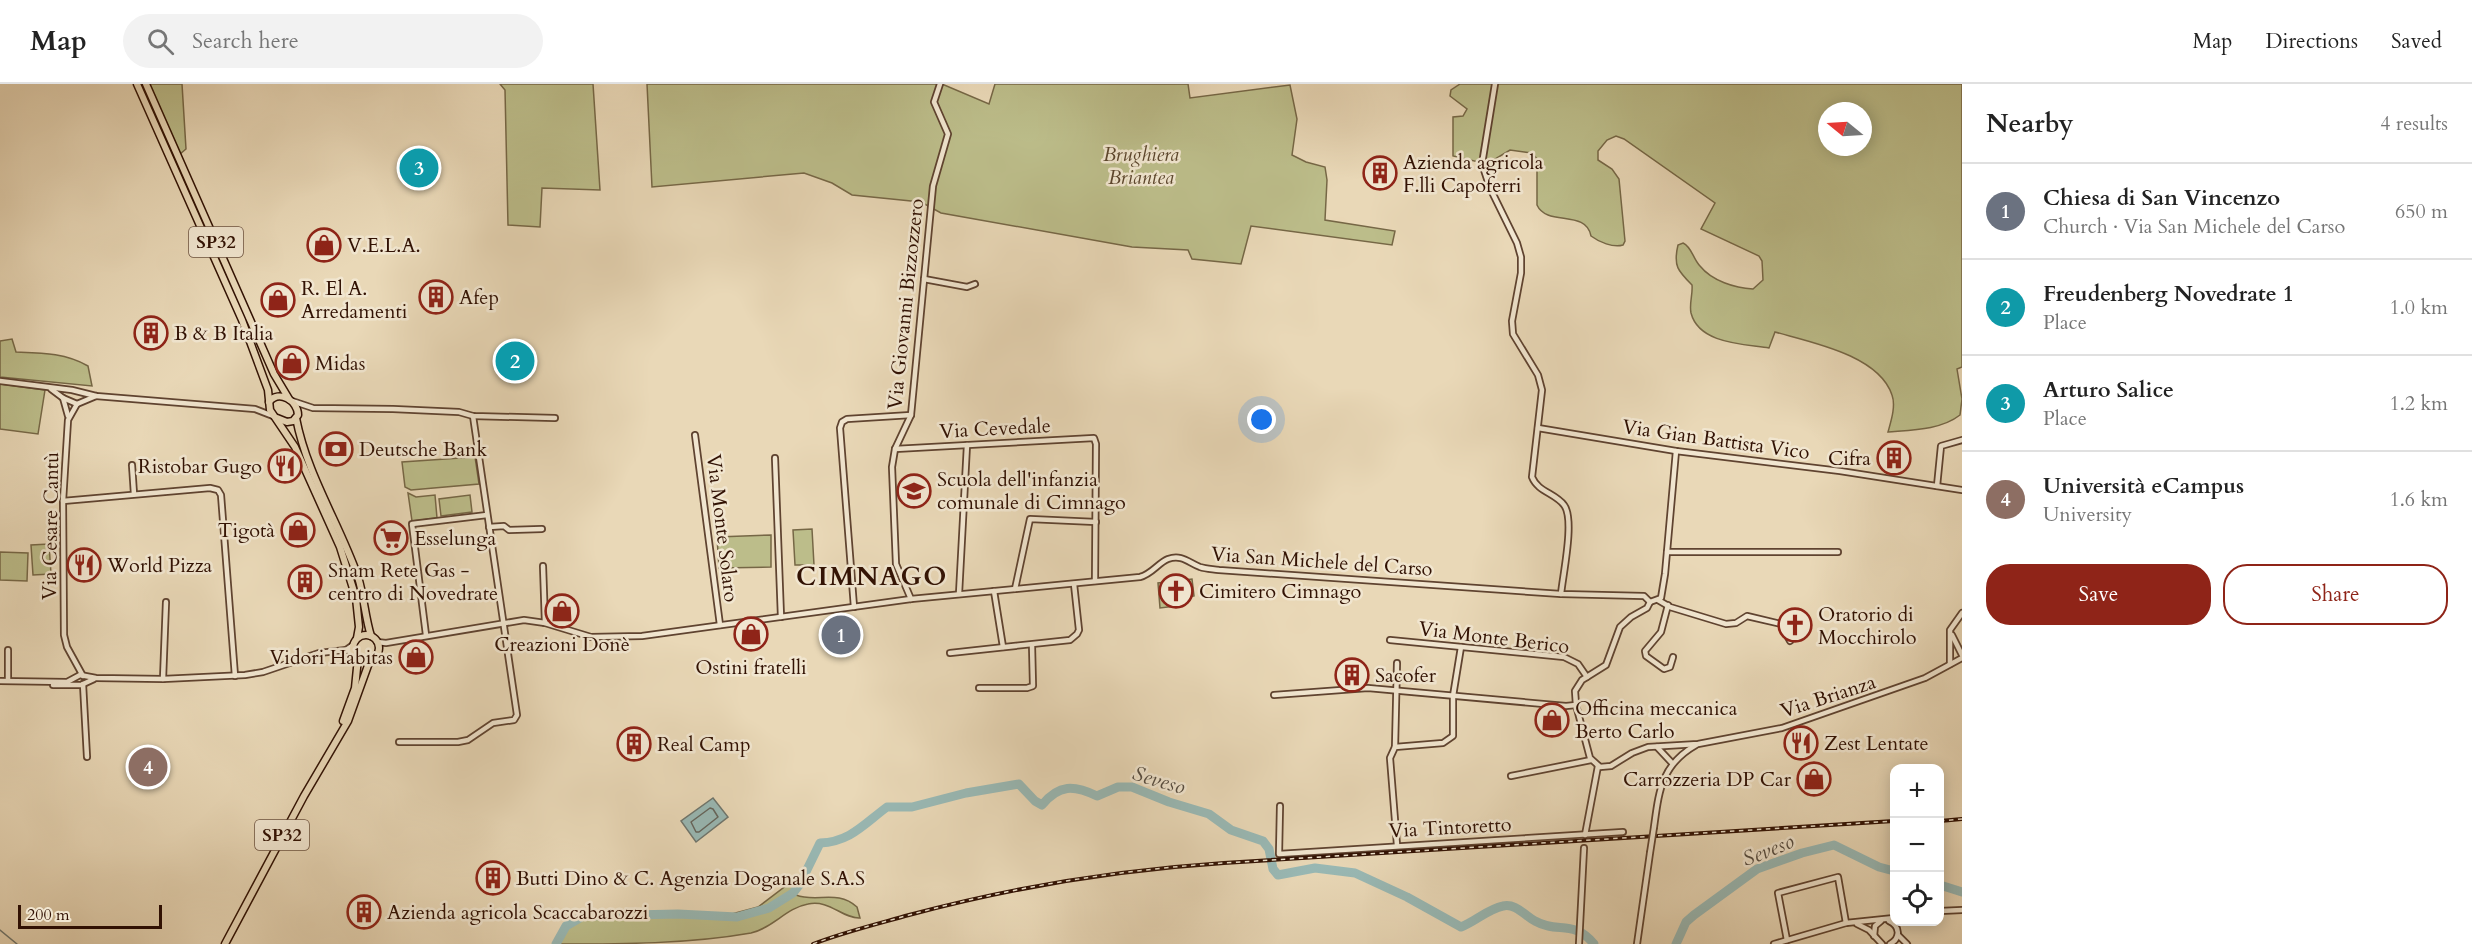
<!DOCTYPE html>
<html lang="en">
<head>
<meta charset="utf-8">
<style>
	:root { --surface:#fff; --page:#f2f2f2; --text:#222; --muted:#767676; --line:#e0e0e0; --accent:#8f2418 }
	body { margin:0; font-family:Cardo,serif; background:var(--page); color:var(--text) }
	.controls { position:absolute; right:18px; bottom:18px; display:grid; overflow:hidden; border-radius:12px; box-shadow:0 3px 15px #0003 }
	.controls button { width:54px; height:54px; display:grid; place-items:center; padding:0; border:0; border-bottom:2px solid var(--line); background:var(--surface); color:var(--text); font:30px sans-serif }
	.compass { position:absolute; left:1818px; top:18px; width:54px; height:54px; border-radius:50%; background:var(--surface); box-shadow:0 3px 15px #0003; rotate:288deg }
	.scale { position:absolute; left:18px; bottom:15px; width:144px; box-sizing:border-box; padding-left:6px; border:3px solid #311103; border-top:0; font-size:16px; line-height:21px; white-space:nowrap; color:#311103; -webkit-text-stroke:4px #f1e6d0; paint-order:stroke }
	.you { position:absolute; left:1262px; top:336px; width:21px; height:21px; margin:-15px; border:4px solid #fff; border-radius:50%; background:#1a73e8; box-shadow:0 0 0 9px #1a73e833 }
	.badge { display:grid; place-items:center; width:39px; height:39px; border-radius:50%; background:var(--accent); color:#fff; font-size:20px; font-weight:700 }
	.pin { position:absolute; translate:-50% -50%; border:3px solid #fff; box-shadow:0 2px 6px #0006 }
	.list { margin:0; padding:0; list-style:none }
	h2 { display:flex; justify-content:space-between; align-items:center; height:78px; margin:0; padding:0 24px; font-size:26px }
	h2 small { font-size:20px; font-weight:400; color:var(--muted) }
	.list li { display:grid; grid-template-columns:39px 1fr auto; gap:18px; align-items:center; box-sizing:border-box; height:96px; padding:0 24px; border-top:2px solid var(--line) }
	.list b { display:block; font-size:22px; white-space:nowrap }
	.list p { margin:0; font-size:20px; white-space:nowrap; color:var(--muted) }
	.list em { font-size:20px; font-style:normal; color:var(--muted) }
	.actions { display:flex; gap:12px; padding:18px 24px }
	.actions a { flex:1; padding:14px 0; border:2px solid var(--accent); border-radius:24px; text-align:center; font-size:21px; color:var(--accent) }
	.actions .main { background:var(--accent); color:#fff }
	.icon { flex:none; width:33px; height:33px; fill:none; stroke:currentColor; stroke-width:2; stroke-linecap:round; stroke-linejoin:round }
	.map { position:relative; flex:none; width:1962px; height:860px; overflow:hidden }
	header { display:flex; align-items:center; gap:36px; box-sizing:border-box; height:84px; padding:0 30px; background:var(--surface); border-bottom:2px solid var(--line) }
	header strong { font-size:28px }
	nav { display:flex; gap:33px; margin-inline-start:auto; font-size:21px }
	.search { width:420px; height:54px; background:var(--page); display:flex; align-items:center; gap:15px; box-sizing:border-box; padding:0 21px; border-radius:33px; color:var(--muted); font-size:22px }
	main { display:flex }
	aside { flex:1; background:var(--surface) }
	.map>svg:first-child { display:block }
	.green { fill:#bcbd8a; stroke:#766746; stroke-width:1.5; fill-rule:evenodd }
	.water { fill:#99b9b5; stroke:#6f766e; stroke-width:1.5 }
	.lines { fill:none; stroke-linecap:round; stroke-linejoin:round }
	.shore { stroke:#65655c; stroke-width:1.5 }
	.stream { stroke:#6f766e; stroke-width:1.5 }
	.river { stroke:#99b9b5; stroke-width:9 }
	.minor-casing { stroke:#5f4330; stroke-width:8 }
	.major-casing { stroke:#311103; stroke-width:9 }
	.minor { stroke:#f1e6d0; stroke-width:4.5 }
	.major { stroke:#e9d8b7; stroke-width:6 }
	.rail-casing { stroke:#311103; stroke-width:4 }
	.rail { stroke:#f1e6d0; stroke-width:1.5; stroke-dasharray:4.5; stroke-linecap:butt }
	.minor-bridge-casing { stroke:#5f4330; stroke-width:8; stroke-linecap:butt }
	.minor-bridge { stroke:#f1e6d0; stroke-width:4.5 }
	.labels { text-anchor:middle; stroke-width:5; stroke-linejoin:round; paint-order:stroke }
	.shield { fill:#f1e6d0; stroke:#6b5140; stroke-width:1.5 }
	.shield-label { font-size:18px; font-weight:bold; fill:#311103 }
	.park-label { font-size:20px; font-style:italic; fill:#5b452c; stroke:#f1e6d0 }
	.poi-label { font-size:20px; fill:#311103; stroke:#f1e6d0; text-anchor:start }
	.street-label { font-size:20px; fill:#311103; stroke:#f1e6d0 }
	.water-label { font-size:21px; font-style:italic; fill:#554c41; stroke:#f1e6d0 }
	.district-label { font-size:26px; font-weight:bold; letter-spacing:1.5px; fill:#311103; stroke:#f1e6d0 }
</style>
</head>
<body>
<header>
<strong>Map</strong>
<div class="search"><svg class="icon" aria-label="search" viewBox="0 0 24 24"><circle cx="10" cy="10" r="6"/><path d="M15 15l6 6"/></svg>Search here</div>
<nav><a>Map</a><a>Directions</a><a>Saved</a></nav>
</header>
<main>
<div class="map">
<svg width="1962" height="860" viewBox="0 0 1962 860">
	<rect width="100%" height="100%" fill="#e9d8b7"/>
	<filter id="stains"><feTurbulence type="fractalNoise" baseFrequency=".00333" numOctaves="4"/><feColorMatrix values="0 0 0 0 .2 0 0 0 0 .09 0 0 0 0 .02 0 0 0 .5 -.17"/></filter>
	<radialGradient id="worn" r=".72"><stop offset=".6" stop-color="#630" stop-opacity="0"/><stop offset="1" stop-color="#630" stop-opacity=".3"/></radialGradient>
	<g class="green">
		<polygon points="149,0 182,0 186,65 180,70"/>
		<polygon points="500,0 593,0 600,106 542,104 540,143 508,141 505,6"/>
		<polygon points="647,0 942,0 989,20 995,0 1188,0 1190,14 1290,1 1297,35 1292,71 1306,78 1325,83 1327,96 1325,136 1395,147 1392,161 1251,142 1241,180 1192,175 1188,166 1132,163 941,129 921,118 852,111 832,99 804,89 652,103"/>
		<path d="M1460 0H1962V283L1957 285 1962 315 1960 331C1941 346 1911 346 1888 348 1891 337 1896 322 1892 311 1879 271 1810 258 1775 248L1769 264C1744 260 1699 260 1691 229 1689 220 1693 210 1692 201 1678 187 1673 182 1678 161L1683 159C1692 163 1693 175 1700 182 1712 197 1735 204 1753 205L1763 196 1762 177 1759 172 1701 145 1715 119 1624 55 1616 52 1607 56 1598 67V76L1612 85 1619 95 1625 157 1623 161C1613 164 1599 158 1591 152 1586 125 1547 143 1537 121V75L1532 69 1510 66 1487 80 1453 72V33L1463 32 1467 25 1450 12 1451 6ZM1827 27H1863V63H1827Z"/>
		<path d="M12 255 16 268C42 269 65 269 88 282L92 302 0 293V257Z"/>
		<polygon points="0,300 45,306 38,350 0,345"/>
		<polygon points="475,373 479,400 411,406 405,403 402,378"/>
		<polygon points="408,409 416,413 435,411 437,434 412,437"/>
		<polygon points="470,411 472,428 441,432 439,415"/>
		<polygon points="812,445 814,481 795,481 793,446"/>
		<polygon points="771,451 771,483 719,484 717,453"/>
		<polygon points="49,460 51,490 33,491 31,461"/>
		<polygon points="0,468 28,469 27,497 0,496"/>
		<polygon points="1192,495 1194,512 1184,514 1184,521 1160,524 1158,499"/>
		<path d="M791 798 796 811C817 819 837 805 857 823L860 834C843 835 829 815 808 820 786 824 773 844 751 849 689 860 622 860 558 860 568 840 580 831 602 834L603 831H728L758 823Z"/>
	</g>
	<polygon class="water" points="713,714 728,733 696,758 681,737"/>
	<g class="lines">
		<polygon class="shore" points="710,724 713,725 718,733 699,748 696,748 691,738"/>
		<polyline class="stream" points="0,846 17,860"/>
		<g class="river">
			<polyline points="1940,801 1962,808"/>
			<path d="M556 860 566 842 583 832 678 830 737 833 769 824 793 809 800 800 820 759C850 758 864 740 887 723H912L966 709 1019 700 1035 717 1042 721C1059 700 1074 701 1097 712L1118 703H1132L1169 718 1209 730 1231 746 1263 757 1269 765 1273 785 1278 791 1315 784 1355 789 1407 813 1461 843C1476 837 1488 825 1503 822 1516 819 1525 832 1535 837 1558 850 1573 835 1594 860"/>
			<polyline points="1676,860 1686,838 1694,831 1757,785 1802,769 1834,761 1879,783 1894,787"/>
		</g>
		<g class="minor-casing">
			<g id="minor">
				<path d="M1495 0 1482 80 1490 104 1517 159 1521 173V189L1512 237 1513 250 1538 291 1542 306 1532 393C1538 408 1555 409 1564 421 1575 435 1563 490 1561 510"/>
				<polyline points="924,195 967,203 975,200"/>
				<polyline points="0,297 72,306 96,312 255,325 273,332"/>
				<polyline points="51,305 63,314 77,320"/>
				<polyline points="63,314 68,332"/>
				<polyline points="292,317 313,324 393,325 459,328 473,332 555,334"/>
				<polyline points="1538,344 1676,367 1840,387 1962,406"/>
				<polyline points="695,351 720,541"/>
				<polyline points="895,365 1094,354 1096,360 1095,497"/>
				<polyline points="775,374 781,533"/>
				<polyline points="132,381 134,410"/>
				<polyline points="1937,402 1941,362 1962,356"/>
				<polyline points="63,417 210,404 218,406 221,411 235,592"/>
				<polyline points="489,443 504,442 509,446 542,445"/>
				<polyline points="1667,468 1838,468"/>
				<polyline points="543,482 545,539"/>
				<polyline points="1015,505 1030,435 1096,438"/>
				<polyline points="994,507 1003,563"/>
				<polyline points="959,510 967,361"/>
				<polyline points="911,515 896,480 892,383 895,365 911,331 933,102 948,50 934,18 940,0"/>
				<polyline points="1658,516 1670,523 1726,540 1736,539 1747,532 1781,540 1790,557"/>
				<polyline points="1650,518 1647,524 1631,533 1620,543 1606,581 1582,596 1575,607 1576,621 1590,674 1600,683 1611,682 1632,669 1648,663 1698,660 1782,644 1925,594 1962,574"/>
				<polyline points="1650,518 1661,514 1665,490 1676,367"/>
				<polyline points="1668,521 1661,548 1645,567 1646,572 1664,585 1670,583 1673,573"/>
				<polyline points="854,523 840,344 842,338 847,335 911,331"/>
				<polyline points="426,551 412,440 487,431"/>
				<polyline points="1952,551 1962,571"/>
				<polyline points="1390,556 1564,573 1578,580 1587,593"/>
				<path d="M377 558 386 559 524 536 545 539 591 553 642 552 911 515 1140 493C1152 490 1158 479 1168 475 1182 470 1189 479 1200 483 1206 485 1213 485 1219 486L1561 510 1644 512 1650 518"/>
				<polyline points="353,561 346,566 353,568"/>
				<polyline points="8,566 8,596"/>
				<polyline points="950,569 1070,556 1077,550 1079,546 1074,500"/>
				<polyline points="1950,580 1950,546 1962,529"/>
				<polyline points="83,592 67,563 64,551 63,417 68,336 77,320 96,312"/>
				<polyline points="163,595 166,518"/>
				<polyline points="0,597 67,598 80,591 96,594 163,595 245,591 263,588 319,569 346,566"/>
				<polyline points="83,600 87,673"/>
				<polyline points="53,601 81,601 94,595"/>
				<polyline points="979,604 1027,604 1033,602 1032,561"/>
				<polyline points="1274,611 1368,604 1566,622 1576,621"/>
				<polyline points="399,658 458,658 468,656 493,639 514,636 517,631 473,332"/>
				<polyline points="1395,663 1397,579"/>
				<polyline points="1657,663 1672,679"/>
				<polyline points="1511,692 1591,676"/>
				<polyline points="1280,722 1279,770 1623,748"/>
				<path d="M1654 743C1659 707 1661 681 1696 661"/>
				<polyline points="1585,751 1598,682"/>
				<polyline points="1397,761 1390,674 1395,663 1443,659 1453,652 1453,612 1461,563"/>
				<polyline points="1940,827 1962,826"/>
				<path d="M1889 837C1900 842 1901 854 1890 860"/>
				<polyline points="1857,840 1869,846 1882,860"/>
				<polyline points="1898,851 1907,860"/>
				<polyline points="1874,852 1875,842 1881,837"/>
				<polyline points="1787,856 1778,809 1838,793 1846,839"/>
				<polyline points="1579,860 1584,764"/>
				<polyline points="1637,860 1650,769"/>
				<polyline points="1774,860 1846,839 1894,834"/>
			</g>
		</g>
		<g class="major-casing">
			<g id="major">
				<polyline points="137,0 242,236 268,306 270,326 295,363 340,463 356,514 359,543 357,554"/>
				<polyline points="146,0 274,290 289,315"/>
				<path d="M269 318C279 305 298 317 298 331L293 337 287 338 277 334"/>
				<path d="M296 334C307 391 339 439 358 493 364 512 365 533 371 552"/>
				<circle cx="366" cy="564" r="13"/>
				<polyline points="343,637 355,604 358,574"/>
				<polyline points="225,860 304,712 348,637 370,576"/>
			</g>
		</g>
		<use href="#minor" class="minor"/>
		<use href="#major" class="major"/>
		<g class="rail-casing">
			<g id="rail">
				<polyline points="1940,737 1962,735"/>
				<path d="M813 860C844 848 877 840 909 831 1013 803 1117 786 1224 779L1894 737"/>
			</g>
		</g>
		<use href="#rail" class="rail"/>
		<g class="minor-bridge-casing">
			<polyline id="minor-bridge" points="1650,769 1654,743"/>
		</g>
		<use href="#minor-bridge" class="minor-bridge"/>
	</g>
	<defs>
		<g id="building-ring" transform="scale(1.725)"><circle r="9.5" fill="#f1e6d0" stroke="#8f2418" stroke-width="1.5"/><path d="M-4-6H4V6H1V3H-1V6H-4ZM-2.5-4.3h1.7v1.8h-1.7ZM.8-4.3h1.7v1.8H.8ZM-2.5-1h1.7V.8h-1.7ZM.8-1h1.7V.8H.8Z" fill="#8f2418"/></g>
		<g id="shop-ring" transform="scale(1.725)"><circle r="9.5" fill="#f1e6d0" stroke="#8f2418" stroke-width="1.5"/><path d="M-5-2.5h2.3a2.7 3.5 0 0 1 5.4 0H5L5.5 6h-11ZM-1.5-2.5h3a1.5 2.3 0 0 0-3 0Z" fill="#8f2418"/></g>
		<g id="bank-ring" transform="scale(1.725)"><circle r="9.5" fill="#f1e6d0" stroke="#8f2418" stroke-width="1.5"/><path d="M-6-4H6V4H-6ZM0-2.3a2.3 2.3 0 1 0 0 4.6a2.3 2.3 0 1 0 0-4.6Z" fill="#8f2418"/></g>
		<g id="restaurant-ring" transform="scale(1.725)"><circle r="9.5" fill="#f1e6d0" stroke="#8f2418" stroke-width="1.5"/><path d="M-5-6h1v4h1v-4h1v4h1v-4h1v5L-1.5 .5V6h-2V.5L-5-1ZM5-6V6H3V1.5H1.5Q1.5-4 5-6Z" fill="#8f2418"/></g>
		<g id="school-ring" transform="scale(1.725)"><circle r="9.5" fill="#f1e6d0" stroke="#8f2418" stroke-width="1.5"/><path d="M0-5L7-2L0 1L-7-2ZM-4 1L0 2.5L4 1V4Q0 6-4 4Z" fill="#8f2418"/></g>
		<g id="supermarket-ring" transform="scale(1.725)"><circle r="9.5" fill="#f1e6d0" stroke="#8f2418" stroke-width="1.5"/><path d="M-6-5.5h2.5l.6 2H6L4.5 2H-2.5L-4.4-4H-6ZM-1.5 3.2a1.3 1.3 0 1 0 .1 0ZM3 3.2a1.3 1.3 0 1 0 .1 0Z" fill="#8f2418"/></g>
		<g id="church-ring" transform="scale(1.725)"><circle r="9.5" fill="#f1e6d0" stroke="#8f2418" stroke-width="1.5"/><path d="M-1.2-6h2.4v3.5h3.3v2.4h-3.3V6h-2.4V-.1h-3.3v-2.4h3.3Z" fill="#8f2418"/></g>
	</defs>
	<g fill-rule="evenodd">
		<use href="#building-ring" x="1380" y="89"/>
		<use href="#shop-ring" x="324" y="161"/>
		<use href="#building-ring" x="436" y="213"/>
		<use href="#shop-ring" x="278" y="216"/>
		<use href="#building-ring" x="151" y="249"/>
		<use href="#shop-ring" x="292" y="279"/>
		<use href="#bank-ring" x="336" y="365"/>
		<use href="#building-ring" x="1894" y="374"/>
		<use href="#restaurant-ring" x="285" y="382"/>
		<use href="#school-ring" x="914" y="407"/>
		<use href="#shop-ring" x="298" y="446"/>
		<use href="#supermarket-ring" x="391" y="454"/>
		<use href="#restaurant-ring" x="84" y="481"/>
		<use href="#building-ring" x="305" y="498"/>
		<use href="#church-ring" x="1176" y="507"/>
		<use href="#shop-ring" x="562" y="527"/>
		<use href="#church-ring" x="1795" y="541"/>
		<use href="#shop-ring" x="751" y="550"/>
		<use href="#shop-ring" x="416" y="573"/>
		<use href="#building-ring" x="1352" y="591"/>
		<use href="#shop-ring" x="1552" y="636"/>
		<use href="#restaurant-ring" x="1801" y="659"/>
		<use href="#building-ring" x="634" y="660"/>
		<use href="#shop-ring" x="1814" y="695"/>
		<use href="#building-ring" x="493" y="794"/>
		<use href="#building-ring" x="364" y="828"/>
	</g>
	<g class="labels">
		<g class="shield">
			<rect x="189" y="143" width="54" height="30" rx="4.5"/>
			<rect x="255" y="736" width="54" height="30" rx="4.5"/>
		</g>
		<g class="shield-label">
			<text x="216" y="164">SP32</text>
			<text x="282" y="757">SP32</text>
		</g>
		<g class="park-label">
			<text x="1141" y="77">Brughiera<tspan x="1141" dy="23">Briantea</tspan></text>
		</g>
		<g class="poi-label">
			<text x="1403" y="85">Azienda agricola<tspan x="1403" dy="23">F.lli Capoferri</tspan></text>
			<text x="347" y="168">V.E.L.A.</text>
			<text x="301" y="211">R. El A.<tspan x="301" dy="23">Arredamenti</tspan></text>
			<text x="459" y="220">Afep</text>
			<text x="174" y="256">B &amp; B Italia</text>
			<text x="315" y="286">Midas</text>
			<text x="359" y="372">Deutsche Bank</text>
			<text x="1871" y="381" text-anchor="end">Cifra</text>
			<text x="262" y="389" text-anchor="end">Ristobar Gugo</text>
			<text x="937" y="402">Scuola dell'infanzia<tspan x="937" dy="23">comunale di Cimnago</tspan></text>
			<text x="275" y="453" text-anchor="end">Tigotà</text>
			<text x="414" y="461">Esselunga</text>
			<text x="107" y="488">World Pizza</text>
			<text x="328" y="493">Snam Rete Gas -<tspan x="328" dy="23">centro di Novedrate</tspan></text>
			<text x="1199" y="514">Cimitero Cimnago</text>
			<text x="1818" y="537">Oratorio di<tspan x="1818" dy="23">Mocchirolo</tspan></text>
			<text x="562" y="567" text-anchor="middle">Creazioni Donè</text>
			<text x="393" y="580" text-anchor="end">Vidori Habitas</text>
			<text x="751" y="590" text-anchor="middle">Ostini fratelli</text>
			<text x="1375" y="598">Sacofer</text>
			<text x="1575" y="631">Officina meccanica<tspan x="1575" dy="23">Berto Carlo</tspan></text>
			<text x="1824" y="666">Zest Lentate</text>
			<text x="657" y="667">Real Camp</text>
			<text x="1791" y="702" text-anchor="end">Carrozzeria DP Car</text>
			<text x="516" y="801">Butti Dino &amp; C. Agenzia Doganale S.A.S</text>
			<text x="387" y="835">Azienda agricola Scaccabarozzi</text>
		</g>
		<g class="street-label">
			<text transform="translate(905 220) rotate(-84)" y="7">Via Giovanni Bizzozzero</text>
			<text transform="translate(995 344) rotate(-3)" y="7">Via Cevedale</text>
			<text transform="translate(1716 355) rotate(8)" y="7">Via Gian Battista Vico</text>
			<text transform="translate(50 442) rotate(-89)" y="7">Via Cesare Cantù</text>
			<text transform="translate(723 444) rotate(83)" y="7">Via Monte Solaro</text>
			<text transform="translate(1322 477) rotate(4)" y="7">Via San Michele del Carso</text>
			<text transform="translate(1494 553) rotate(7)" y="7">Via Monte Berico</text>
			<text transform="translate(1828 612) rotate(-18)" y="7">Via Brianza</text>
			<text transform="translate(1450 743) rotate(-3)" y="7">Via Tintoretto</text>
		</g>
		<g class="water-label">
			<text transform="translate(1159 696) rotate(16)" y="7">Seveso</text>
			<text transform="translate(1768 766) rotate(-22)" y="7">Seveso</text>
		</g>
		<g class="district-label">
			<text x="872" y="501">CIMNAGO</text>
		</g>
	</g>
	<rect width="100%" height="100%" filter="url(#stains)"/>
	<rect width="100%" height="100%" fill="url(#worn)"/>
</svg>
<div class="controls">
<button>+</button>
<button>−</button>
<button><svg class="icon" aria-label="locate" viewBox="0 0 24 24"><circle cx="12" cy="12" r="6"/><path d="M12 2v4M12 18v4M2 12h4M18 12h4"/></svg></button>
</div>
<svg class="compass" viewBox="-18 -18 36 36"><path d="M0-13l5 13h-10z" fill="#e53935"/><path d="M0 13l5-13h-10z" fill="#767676"/></svg>
<div class="scale">200 m</div>
<div class="you"></div>
<div class="pin badge" style="left:841px;top:551px;background:#6b7280">1</div>
<div class="pin badge" style="left:515px;top:277px;background:#0f9aa8">2</div>
<div class="pin badge" style="left:419px;top:84px;background:#0f9aa8">3</div>
<div class="pin badge" style="left:148px;top:683px;background:#8d6e63">4</div>
</div>
<aside>
<h2>Nearby<small>4 results</small></h2>
<ul class="list">
<li><span class="badge" style="background:#6b7280">1</span><div><b>Chiesa di San Vincenzo</b><p>Church · Via San Michele del Carso</p></div><em>650 m</em></li>
<li><span class="badge" style="background:#0f9aa8">2</span><div><b>Freudenberg Novedrate 1</b><p>Place</p></div><em>1.0 km</em></li>
<li><span class="badge" style="background:#0f9aa8">3</span><div><b>Arturo Salice</b><p>Place</p></div><em>1.2 km</em></li>
<li><span class="badge" style="background:#8d6e63">4</span><div><b>Università eCampus</b><p>University</p></div><em>1.6 km</em></li>
</ul>
<div class="actions"><a class="main">Save</a><a>Share</a></div>
</aside>
</main>
</body>
</html>
